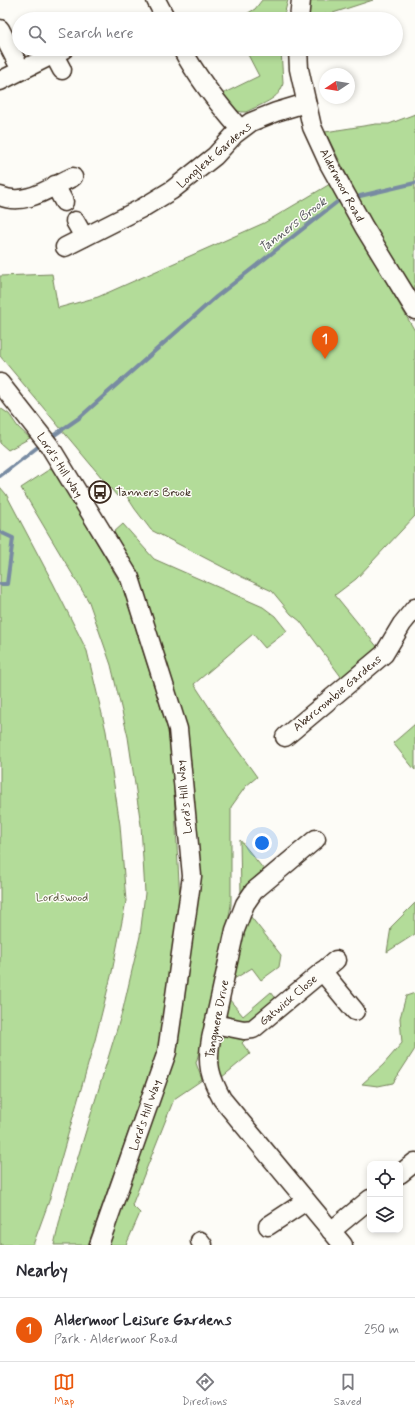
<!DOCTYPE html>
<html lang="en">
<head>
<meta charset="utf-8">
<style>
	:root { --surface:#fff; --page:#f7f7f7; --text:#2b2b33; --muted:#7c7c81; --line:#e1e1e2; --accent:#ea580c }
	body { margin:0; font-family:Mynerve,sans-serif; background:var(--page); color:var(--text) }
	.controls { position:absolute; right:12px; bottom:12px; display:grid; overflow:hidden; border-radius:8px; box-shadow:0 2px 6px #0003 }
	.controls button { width:36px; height:36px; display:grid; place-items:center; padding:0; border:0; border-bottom:1px solid var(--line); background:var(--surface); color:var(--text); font:20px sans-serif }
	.compass { position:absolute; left:319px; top:68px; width:36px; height:36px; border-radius:50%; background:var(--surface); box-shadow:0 2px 6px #0003; rotate:258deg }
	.you { position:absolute; left:262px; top:843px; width:14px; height:14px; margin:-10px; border:3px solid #fff; border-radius:50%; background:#1a73e8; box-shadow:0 0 0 6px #1a73e833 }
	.badge { display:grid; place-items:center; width:26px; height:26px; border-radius:50%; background:var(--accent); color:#fff; font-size:13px; font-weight:700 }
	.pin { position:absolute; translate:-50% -33px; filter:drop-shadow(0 1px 2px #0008) }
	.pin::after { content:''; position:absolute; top:21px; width:14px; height:12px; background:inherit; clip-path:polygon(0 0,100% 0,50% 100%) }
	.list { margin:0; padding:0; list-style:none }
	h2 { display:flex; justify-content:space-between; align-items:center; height:52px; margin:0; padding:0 16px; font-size:17px }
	h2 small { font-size:13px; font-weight:400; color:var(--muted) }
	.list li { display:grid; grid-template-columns:26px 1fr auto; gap:12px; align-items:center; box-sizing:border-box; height:64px; padding:0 16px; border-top:1px solid var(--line) }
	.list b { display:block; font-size:15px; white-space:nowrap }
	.list p { margin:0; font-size:13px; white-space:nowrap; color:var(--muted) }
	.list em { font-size:13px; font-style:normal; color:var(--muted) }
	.icon { flex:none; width:22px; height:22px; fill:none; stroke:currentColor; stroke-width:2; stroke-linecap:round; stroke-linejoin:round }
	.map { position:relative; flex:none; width:415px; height:1245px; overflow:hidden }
	.search { position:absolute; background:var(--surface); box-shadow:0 2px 6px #0003; left:12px; right:12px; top:12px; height:44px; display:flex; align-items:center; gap:10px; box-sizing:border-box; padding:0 14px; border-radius:22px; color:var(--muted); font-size:15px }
	.sheet { height:116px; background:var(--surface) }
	nav { display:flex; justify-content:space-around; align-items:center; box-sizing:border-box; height:56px; border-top:1px solid var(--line); background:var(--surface); font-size:11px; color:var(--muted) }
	nav a { display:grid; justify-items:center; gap:2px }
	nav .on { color:var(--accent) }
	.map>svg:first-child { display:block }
	.green { fill:#b3dc99; stroke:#77835c }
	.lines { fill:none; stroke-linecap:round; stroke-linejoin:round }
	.stream { stroke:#788ba2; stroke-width:4 }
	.minor-casing { stroke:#3b2a1e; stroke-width:21 }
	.minor { stroke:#fdfcf7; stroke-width:18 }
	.labels { text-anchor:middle; stroke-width:3; stroke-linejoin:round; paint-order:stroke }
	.street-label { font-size:12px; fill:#3b2a1e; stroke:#fdfcf7 }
	.poi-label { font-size:12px; fill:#3b2a1e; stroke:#fdfcf7; text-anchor:start }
	.park-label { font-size:12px; fill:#59563d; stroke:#fdfcf7 }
	.water-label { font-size:13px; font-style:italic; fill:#595b60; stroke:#fdfcf7 }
</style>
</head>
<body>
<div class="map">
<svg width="415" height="1245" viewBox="0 0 415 1245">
	<rect width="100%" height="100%" fill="#fdfcf7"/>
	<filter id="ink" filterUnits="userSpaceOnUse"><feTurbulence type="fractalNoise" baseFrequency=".025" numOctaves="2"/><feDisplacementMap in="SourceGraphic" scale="8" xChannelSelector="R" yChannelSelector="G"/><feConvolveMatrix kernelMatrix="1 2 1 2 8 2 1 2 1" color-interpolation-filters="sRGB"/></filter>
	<g filter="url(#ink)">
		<g class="green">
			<polygon points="262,0 288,0 283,19 238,19 255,9"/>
			<polygon points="310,0 373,0 333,13 309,17"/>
			<path d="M245 49H281L283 83C281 99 259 105 246 112 234 113 228 104 220 95L259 76Z"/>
			<polygon points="415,114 415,287 412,289 367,215 325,132 376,124 389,124"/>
			<polygon points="330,184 364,244 415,331 415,516 356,579 335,595 379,649 345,682 300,621 291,614 272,591 242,577 151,530 135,509 124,492 117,496 0,356 0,276 52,274 58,308 98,297 264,223"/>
			<polygon points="0,408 9,414 18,427 30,438 8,450 0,443"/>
			<polygon points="53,467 123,588 168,730 173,775 180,900 161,1047 153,1063 88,1245 54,1245 64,1203 123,1009 140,936 145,893 141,825 128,737 111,665 89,602 21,488"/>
			<polygon points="0,487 6,494 53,583 87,651 106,731 120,825 126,901 112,972 95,1040 49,1201 33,1245 0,1245"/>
			<polygon points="123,524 154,559 263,607 275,616 287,631 265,648 253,634 194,684 234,745 257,777 246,786 231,807 231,905 216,989 196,1063 202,1080 174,1099 132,1205 140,1213 126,1245 108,1245 132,1171 197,879 187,737 113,533"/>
			<polygon points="415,724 415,770 393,743"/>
			<polygon points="240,840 265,871 241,894"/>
			<polygon points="415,903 415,934 387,952 391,927"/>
			<polygon points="247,912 281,955 279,967 261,980 252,968 234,979 229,999 243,1016 271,992 277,1000 246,1024 229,1018 225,1012"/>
			<polygon points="415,993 415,1049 393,1083 378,1086 362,1084 383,1065 402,1043 400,1018 406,996"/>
			<path d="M229 1036 245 1040 242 1043 250 1054 221 1078C218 1066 213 1048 222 1037Z"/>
		</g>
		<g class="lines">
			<g class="stream">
				<polyline points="360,196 415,183"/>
				<polyline points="50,438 79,418 216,297 337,202"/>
				<polyline points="0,476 43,443"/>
				<polyline points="0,532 13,538 7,584 0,584"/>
			</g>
			<g class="minor-casing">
				<g id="minor">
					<polyline points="156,0 166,19"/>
					<polyline points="299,19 301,0"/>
					<polyline points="0,29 21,70"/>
					<path d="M182 49C198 79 218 104 240 129"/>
					<polyline points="298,49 299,69 312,127 329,164 364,227 415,310"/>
					<polyline points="54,55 62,70"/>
					<polyline points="0,81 64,49"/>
					<polyline points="55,185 64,202"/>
					<path d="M0 196C26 207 50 187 73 177"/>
					<polyline points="75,221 84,237"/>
					<polyline points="65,247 144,207 172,190 215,156 235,134 251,122 276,112 306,103"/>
					<polyline points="0,383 49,445 130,578 178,729 192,876 167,1052 99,1245"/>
					<polyline points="285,737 384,654 402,624 415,608"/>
					<path d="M316 839 254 891 245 904 235 930 211 1039C206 1064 210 1077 222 1099L343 1245"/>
					<polyline points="322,971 355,1011"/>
					<polyline points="214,1024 244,1030 253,1029 336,960"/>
					<polyline points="400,1174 415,1162"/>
					<polyline points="268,1226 306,1201"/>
					<polyline points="331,1231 370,1199"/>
					<polyline points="200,1241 203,1245"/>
				</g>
			</g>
			<use href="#minor" class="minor"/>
		</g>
	</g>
	<defs>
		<g id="bus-ring" transform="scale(1.15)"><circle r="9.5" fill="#fdfcf7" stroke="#3b2a1e" stroke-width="1.5"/><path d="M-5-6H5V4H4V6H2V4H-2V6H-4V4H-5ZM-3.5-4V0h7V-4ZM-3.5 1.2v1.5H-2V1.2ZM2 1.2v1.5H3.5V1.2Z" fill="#3b2a1e"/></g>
	</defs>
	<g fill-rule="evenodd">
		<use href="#bus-ring" x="100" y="492"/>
	</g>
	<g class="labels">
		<g class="street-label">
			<text transform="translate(214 155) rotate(-41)" y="4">Longleat Gardens</text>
			<text transform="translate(342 185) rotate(62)" y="4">Aldermoor Road</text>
			<text transform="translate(60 465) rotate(57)" y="4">Lord's Hill Way</text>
			<text transform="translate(337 693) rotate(-40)" y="4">Abercrombie Gardens</text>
			<text transform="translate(184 797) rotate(-96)" y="4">Lord's Hill Way</text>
			<text transform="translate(288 1000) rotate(-40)" y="4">Gatwick Close</text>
			<text transform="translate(217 1019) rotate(-79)" y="4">Tangmere Drive</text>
			<text transform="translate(145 1115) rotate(-71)" y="4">Lord's Hill Way</text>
		</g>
		<g class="poi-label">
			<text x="116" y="496">Tanners Brook</text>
		</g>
		<g class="park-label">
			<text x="62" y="901">Lordswood</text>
		</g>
		<g class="water-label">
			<text transform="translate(292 224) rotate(-38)" y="5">Tanners Brook</text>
		</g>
	</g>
</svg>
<div class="controls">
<button><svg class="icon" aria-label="locate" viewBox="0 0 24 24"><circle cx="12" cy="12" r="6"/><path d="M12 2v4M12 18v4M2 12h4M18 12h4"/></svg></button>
<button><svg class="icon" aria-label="layers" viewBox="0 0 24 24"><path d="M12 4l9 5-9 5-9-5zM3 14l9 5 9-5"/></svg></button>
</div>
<svg class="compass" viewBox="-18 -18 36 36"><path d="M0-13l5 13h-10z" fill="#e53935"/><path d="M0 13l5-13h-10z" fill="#7c7c81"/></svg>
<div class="you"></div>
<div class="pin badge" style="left:325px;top:359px">1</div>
<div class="search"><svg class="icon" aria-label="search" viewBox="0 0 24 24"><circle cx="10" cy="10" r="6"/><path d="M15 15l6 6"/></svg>Search here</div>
</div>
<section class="sheet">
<h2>Nearby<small></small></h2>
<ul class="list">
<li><span class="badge">1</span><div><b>Aldermoor Leisure Gardens</b><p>Park · Aldermoor Road</p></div><em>250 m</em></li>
</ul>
</section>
<nav>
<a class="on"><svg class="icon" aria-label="map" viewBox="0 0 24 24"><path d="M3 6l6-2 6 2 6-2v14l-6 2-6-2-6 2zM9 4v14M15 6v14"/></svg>Map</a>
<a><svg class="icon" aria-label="directions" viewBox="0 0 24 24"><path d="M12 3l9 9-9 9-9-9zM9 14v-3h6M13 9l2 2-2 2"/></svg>Directions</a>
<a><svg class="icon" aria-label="saved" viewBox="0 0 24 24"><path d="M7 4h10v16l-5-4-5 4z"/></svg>Saved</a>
</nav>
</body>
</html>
